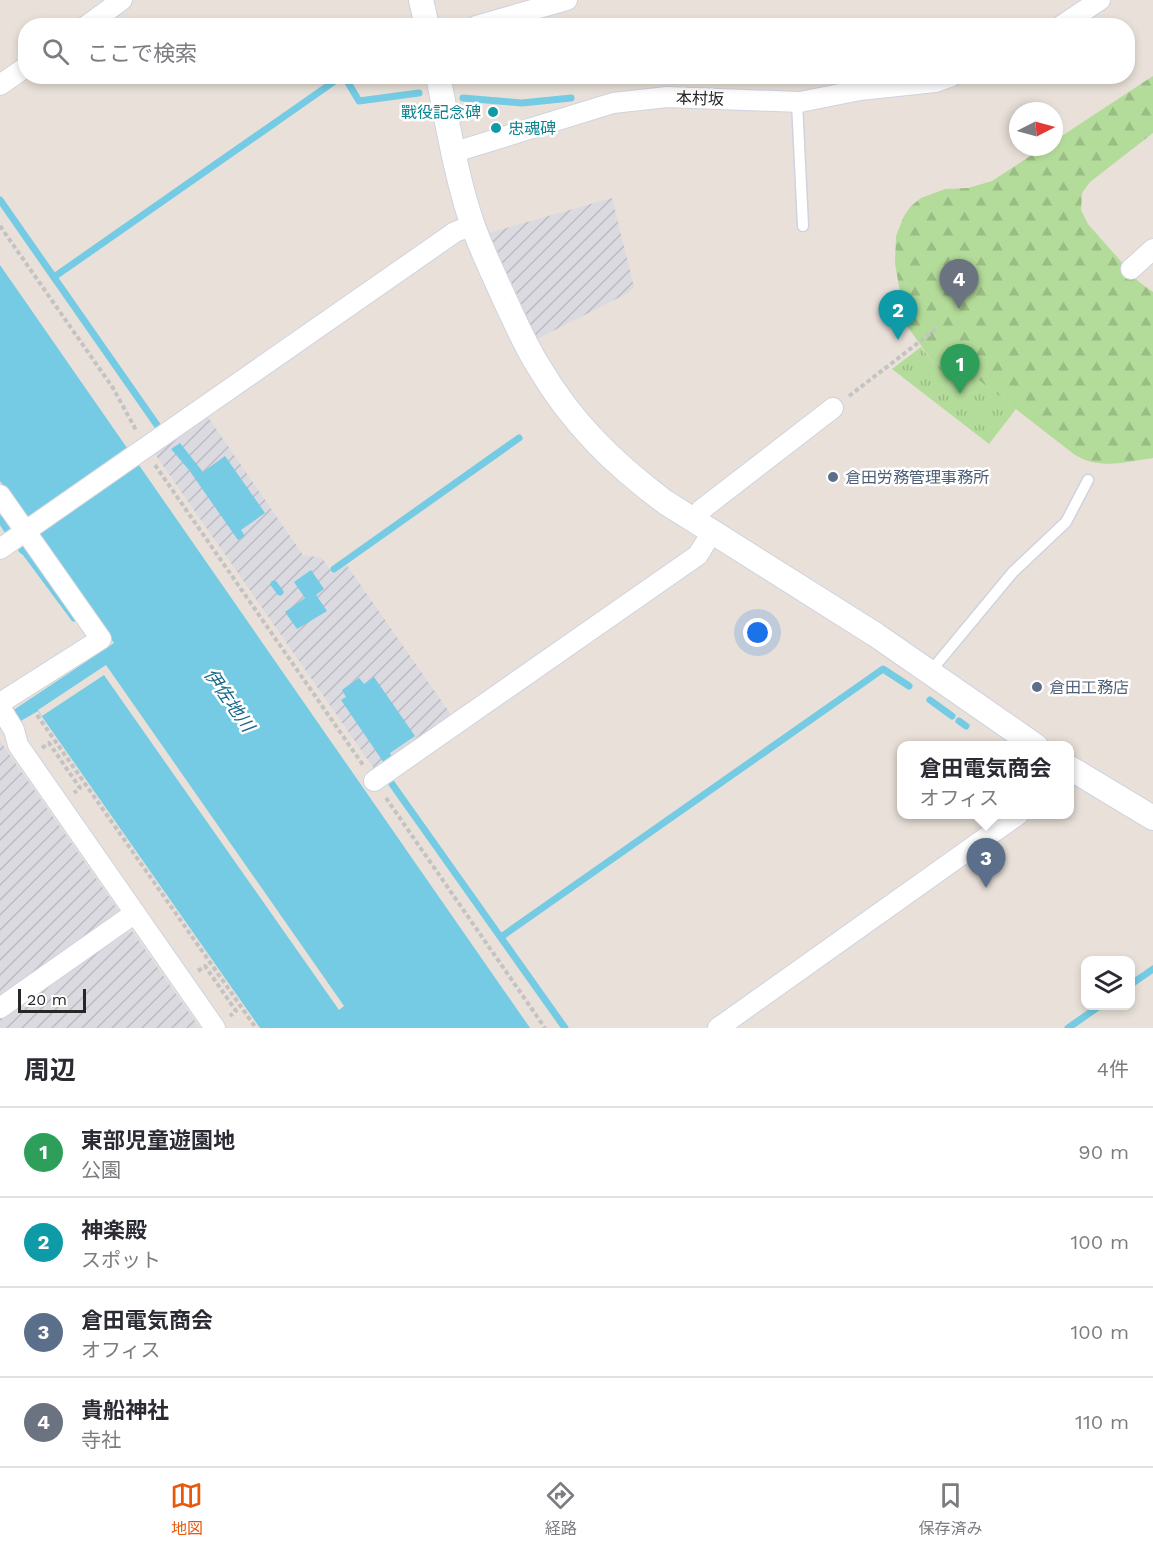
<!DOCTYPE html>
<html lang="ja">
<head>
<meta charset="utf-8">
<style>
	:root { --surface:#fff; --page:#f7f7f7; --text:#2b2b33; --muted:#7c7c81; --line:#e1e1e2; --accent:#ea580c }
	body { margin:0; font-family:"Work Sans","Noto Sans JP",sans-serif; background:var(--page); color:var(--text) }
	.controls { position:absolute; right:18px; bottom:18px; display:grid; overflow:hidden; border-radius:12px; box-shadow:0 3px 9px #0003 }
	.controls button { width:54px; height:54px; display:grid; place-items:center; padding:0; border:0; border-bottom:2px solid var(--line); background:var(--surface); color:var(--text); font:30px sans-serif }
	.compass { position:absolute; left:1009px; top:102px; width:54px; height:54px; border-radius:50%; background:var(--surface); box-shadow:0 3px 9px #0003; rotate:84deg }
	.scale { position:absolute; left:18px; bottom:15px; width:68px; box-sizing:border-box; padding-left:6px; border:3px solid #272727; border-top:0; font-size:16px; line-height:21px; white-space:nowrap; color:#272727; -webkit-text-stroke:4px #fff; paint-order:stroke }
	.you { position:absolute; left:758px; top:633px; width:21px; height:21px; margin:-15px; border:4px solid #fff; border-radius:50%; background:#1a73e8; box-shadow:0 0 0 9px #1a73e833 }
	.badge { display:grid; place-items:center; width:39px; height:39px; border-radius:50%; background:var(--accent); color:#fff; font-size:20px; font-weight:700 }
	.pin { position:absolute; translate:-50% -50px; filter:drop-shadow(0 2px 3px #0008) }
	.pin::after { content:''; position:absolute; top:32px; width:21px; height:18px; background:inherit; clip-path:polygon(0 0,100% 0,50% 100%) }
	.popup { position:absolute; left:897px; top:741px; width:177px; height:78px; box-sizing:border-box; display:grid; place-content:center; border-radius:12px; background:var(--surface); filter:drop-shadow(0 2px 4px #0005); font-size:20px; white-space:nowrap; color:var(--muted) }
	.popup b { font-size:22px; color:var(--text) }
	.popup::after { content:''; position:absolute; left:50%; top:100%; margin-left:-12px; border:12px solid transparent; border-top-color:var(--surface) }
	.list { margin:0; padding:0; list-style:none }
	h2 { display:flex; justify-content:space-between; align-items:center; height:78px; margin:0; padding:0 24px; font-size:26px }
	h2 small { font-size:20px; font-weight:400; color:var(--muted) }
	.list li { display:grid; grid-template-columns:39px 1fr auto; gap:18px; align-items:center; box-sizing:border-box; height:90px; padding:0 24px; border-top:2px solid var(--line) }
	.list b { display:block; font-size:22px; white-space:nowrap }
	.list p { margin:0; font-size:20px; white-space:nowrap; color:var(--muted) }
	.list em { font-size:20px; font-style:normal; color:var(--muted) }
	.icon { flex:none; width:33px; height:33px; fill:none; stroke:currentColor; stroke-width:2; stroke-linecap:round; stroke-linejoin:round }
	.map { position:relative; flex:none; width:1153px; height:1028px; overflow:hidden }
	.search { position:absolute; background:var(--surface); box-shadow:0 3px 9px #0003; left:18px; right:18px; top:18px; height:66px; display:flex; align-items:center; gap:15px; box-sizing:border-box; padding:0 21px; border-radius:24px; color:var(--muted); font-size:22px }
	.sheet { height:438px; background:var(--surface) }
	nav { display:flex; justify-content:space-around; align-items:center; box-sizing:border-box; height:84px; border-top:2px solid var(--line); background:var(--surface); font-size:16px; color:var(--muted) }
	nav a { display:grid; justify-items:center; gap:3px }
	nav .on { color:var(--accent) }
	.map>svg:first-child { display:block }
	.industrial { fill:url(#industrial-furrows) }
	.forest { fill:url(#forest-firs) }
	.park { fill:url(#park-tufts) }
	.water { fill:#74cbe3 }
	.pier { fill:#e9e1d9 }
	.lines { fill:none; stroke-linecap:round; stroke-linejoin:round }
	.stream { stroke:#74cbe3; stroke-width:7 }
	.service-casing { stroke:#cfd3df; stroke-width:13 }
	.minor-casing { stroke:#cfd3df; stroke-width:22 }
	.tertiary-casing { stroke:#cfd3df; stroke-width:26 }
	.path { stroke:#c3c3c3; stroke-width:4; stroke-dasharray:4.5 3; stroke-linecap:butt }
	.service { stroke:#fff; stroke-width:10 }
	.minor { stroke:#fff; stroke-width:20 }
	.tertiary { stroke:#fff; stroke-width:24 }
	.culture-dot { fill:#0f9aa8; stroke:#fff; stroke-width:2 }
	.service-dot { fill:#5c6f8a; stroke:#fff; stroke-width:2 }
	.labels { text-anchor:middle; stroke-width:5; stroke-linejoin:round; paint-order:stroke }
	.street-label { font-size:16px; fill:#272727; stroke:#fff }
	.culture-label { font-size:16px; fill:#0d838f; stroke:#fff; text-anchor:end }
	.service-label { font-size:16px; fill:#4e5e75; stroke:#fff; text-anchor:start }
	.water-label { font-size:18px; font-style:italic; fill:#18688a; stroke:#fff }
</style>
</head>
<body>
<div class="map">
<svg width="1153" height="1028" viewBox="0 0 1153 1028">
	<defs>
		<pattern id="industrial-furrows" width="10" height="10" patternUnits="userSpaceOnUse" patternTransform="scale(1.5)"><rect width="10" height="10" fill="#dbdae1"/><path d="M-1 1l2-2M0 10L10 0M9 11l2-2" fill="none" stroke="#bcbbc1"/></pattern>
		<pattern id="forest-firs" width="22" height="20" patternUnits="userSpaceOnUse" patternTransform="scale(1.5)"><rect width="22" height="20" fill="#b3db9a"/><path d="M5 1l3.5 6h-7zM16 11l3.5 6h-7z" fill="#9abc85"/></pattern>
		<pattern id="park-tufts" width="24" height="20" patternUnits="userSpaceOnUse" patternTransform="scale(1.5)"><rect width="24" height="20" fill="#b3db9a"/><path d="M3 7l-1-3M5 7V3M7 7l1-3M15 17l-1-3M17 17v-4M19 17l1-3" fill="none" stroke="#9abc85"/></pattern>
	</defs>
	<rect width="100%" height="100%" fill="#e9e1d9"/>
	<g class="industrial">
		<polygon points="612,198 634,287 628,293 537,339 489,233"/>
		<polygon points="208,417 303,555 322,558 333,574 346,564 452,716 375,770 155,454"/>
		<polygon points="0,741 121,914 0,999"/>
		<polygon points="132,931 200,1028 0,1028 0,1016 110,939"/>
	</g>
	<path class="forest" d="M1153 76V133L1090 182 1082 193 1081 210 1088 224 1139 282 1153 292V458C1124 462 1101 470 1075 455L977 379 932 361 905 323 895 263 896 236 904 216 911 206 921 198 945 189 968 188 992 181 1044 147H1054V141Z"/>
	<polygon class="park" points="921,347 932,361 977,379 1016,409 989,444 892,369"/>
	<g class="water">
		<polygon points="0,265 530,1028 260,1028 38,711 19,722 12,711 114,643 0,481"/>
		<polygon points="180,443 203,472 225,456 265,513 241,530 245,536 238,540 189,470 171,449"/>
		<polygon points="311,570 324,589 316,595 327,611 297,629 285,612 305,598 294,582"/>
		<polygon points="374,677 415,736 390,753 392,757 384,763 341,700 346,697 342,690 359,678 364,684"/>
	</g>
	<polygon class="pier" points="106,665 344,1006 339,1010 104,675 42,716 38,710"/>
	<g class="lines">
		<g class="stream">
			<polyline points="344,76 359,101 419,93"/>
			<polyline points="463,98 522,103 571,98"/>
			<polyline points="0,200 157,425"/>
			<polyline points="54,277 342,76"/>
			<polyline points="0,519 8,531"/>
			<polyline points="22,550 25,552 74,618"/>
			<polyline points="334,569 519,438"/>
			<polyline points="274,584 280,592"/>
			<polyline points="930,700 952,716"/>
			<polyline points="959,721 966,726"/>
			<polyline points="392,784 565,1028"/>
			<polyline points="501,937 883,669 909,686"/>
			<polyline points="1130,985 1153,969"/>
			<polyline points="1068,1028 1101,1005"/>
		</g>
		<g class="service-casing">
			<g id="service">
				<polyline points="797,102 803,226"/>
				<polyline points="930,672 1013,572 1066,522 1088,480"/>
			</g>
		</g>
		<g class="minor-casing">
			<g id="minor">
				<polyline points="86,26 122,0"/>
				<polyline points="476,26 567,0"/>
				<polyline points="1061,26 1100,0"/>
				<polyline points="0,85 26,67"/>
				<polyline points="455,152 613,103 667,97 800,102 860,90 935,82 952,76"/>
				<polyline points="1131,269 1153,249"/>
				<polyline points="0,495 101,639 0,703"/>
				<polyline points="694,521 701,510 833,408"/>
				<polyline points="0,549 455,232 473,225"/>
				<polyline points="0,707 14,730 18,745 215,1028"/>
				<polyline points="374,781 698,555 712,532"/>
				<polyline points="0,1008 135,913"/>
				<polyline points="718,1028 1019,814"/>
			</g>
		</g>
		<g class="tertiary-casing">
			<g id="tertiary">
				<polyline points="421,0 427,26"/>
				<path d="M438 76C448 125 456 176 472 223 481 249 493 273 504 298 515 321 525 345 539 367 571 422 614 464 665 502L876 635 1036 746"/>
				<polyline points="1070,768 1153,818"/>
			</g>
		</g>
		<g class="path">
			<polyline points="0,226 113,388 136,430"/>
			<polyline points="849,396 936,329"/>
			<polyline points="155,465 363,765"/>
			<polyline points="37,715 256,1028"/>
			<polyline points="42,748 49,743 80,788 74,793"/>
			<polyline points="386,798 545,1028"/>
			<polyline points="198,971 205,966 236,1011 230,1016"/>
		</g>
		<use href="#service" class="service"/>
		<use href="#minor" class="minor"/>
		<use href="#tertiary" class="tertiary"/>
	</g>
	<g class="culture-dot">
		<circle cx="493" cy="112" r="6"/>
		<circle cx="496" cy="128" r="6"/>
	</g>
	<g class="service-dot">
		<circle cx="833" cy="477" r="6"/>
		<circle cx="1037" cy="687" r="6"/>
	</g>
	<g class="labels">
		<g class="street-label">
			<text transform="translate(700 98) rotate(2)" y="6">本村坂</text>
		</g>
		<g class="culture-label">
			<text x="481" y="118">戰役記念碑</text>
			<text x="508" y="134" text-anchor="start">忠魂碑</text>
		</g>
		<g class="service-label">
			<text x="845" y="483">倉田労務管理事務所</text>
			<text x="1049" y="693">倉田工務店</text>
		</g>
		<g class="water-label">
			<text transform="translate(229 700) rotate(55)" y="6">伊佐地川</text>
		</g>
	</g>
</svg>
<div class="controls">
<button><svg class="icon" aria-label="layers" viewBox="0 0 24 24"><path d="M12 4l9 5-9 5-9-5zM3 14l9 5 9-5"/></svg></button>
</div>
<svg class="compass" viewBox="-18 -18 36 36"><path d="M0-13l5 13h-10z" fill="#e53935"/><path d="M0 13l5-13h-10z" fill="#7c7c81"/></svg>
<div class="scale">20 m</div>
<div class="you"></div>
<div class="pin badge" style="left:960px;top:394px;background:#2e9e5b">1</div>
<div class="pin badge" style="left:898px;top:340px;background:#0f9aa8">2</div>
<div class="pin badge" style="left:986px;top:888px;background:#5c6f8a">3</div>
<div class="popup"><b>倉田電気商会</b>オフィス</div>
<div class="pin badge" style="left:959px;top:309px;background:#6b7280">4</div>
<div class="search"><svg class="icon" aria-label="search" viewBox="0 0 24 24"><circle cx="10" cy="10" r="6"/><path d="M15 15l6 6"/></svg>ここで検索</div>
</div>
<section class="sheet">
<h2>周辺<small>4件</small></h2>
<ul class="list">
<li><span class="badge" style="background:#2e9e5b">1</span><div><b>東部児童遊園地</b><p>公園</p></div><em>90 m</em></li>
<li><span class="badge" style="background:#0f9aa8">2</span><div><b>神楽殿</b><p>スポット</p></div><em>100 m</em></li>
<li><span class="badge" style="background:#5c6f8a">3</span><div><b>倉田電気商会</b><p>オフィス</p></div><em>100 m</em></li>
<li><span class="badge" style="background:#6b7280">4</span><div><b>貴船神社</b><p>寺社</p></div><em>110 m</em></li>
</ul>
</section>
<nav>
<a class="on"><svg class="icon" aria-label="map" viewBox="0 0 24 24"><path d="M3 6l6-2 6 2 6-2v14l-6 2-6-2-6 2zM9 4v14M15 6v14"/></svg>地図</a>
<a><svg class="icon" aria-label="directions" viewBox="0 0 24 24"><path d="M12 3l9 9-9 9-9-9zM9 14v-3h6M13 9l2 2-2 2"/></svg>経路</a>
<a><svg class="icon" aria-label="saved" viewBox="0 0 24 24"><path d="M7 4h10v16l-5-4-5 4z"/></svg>保存済み</a>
</nav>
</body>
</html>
